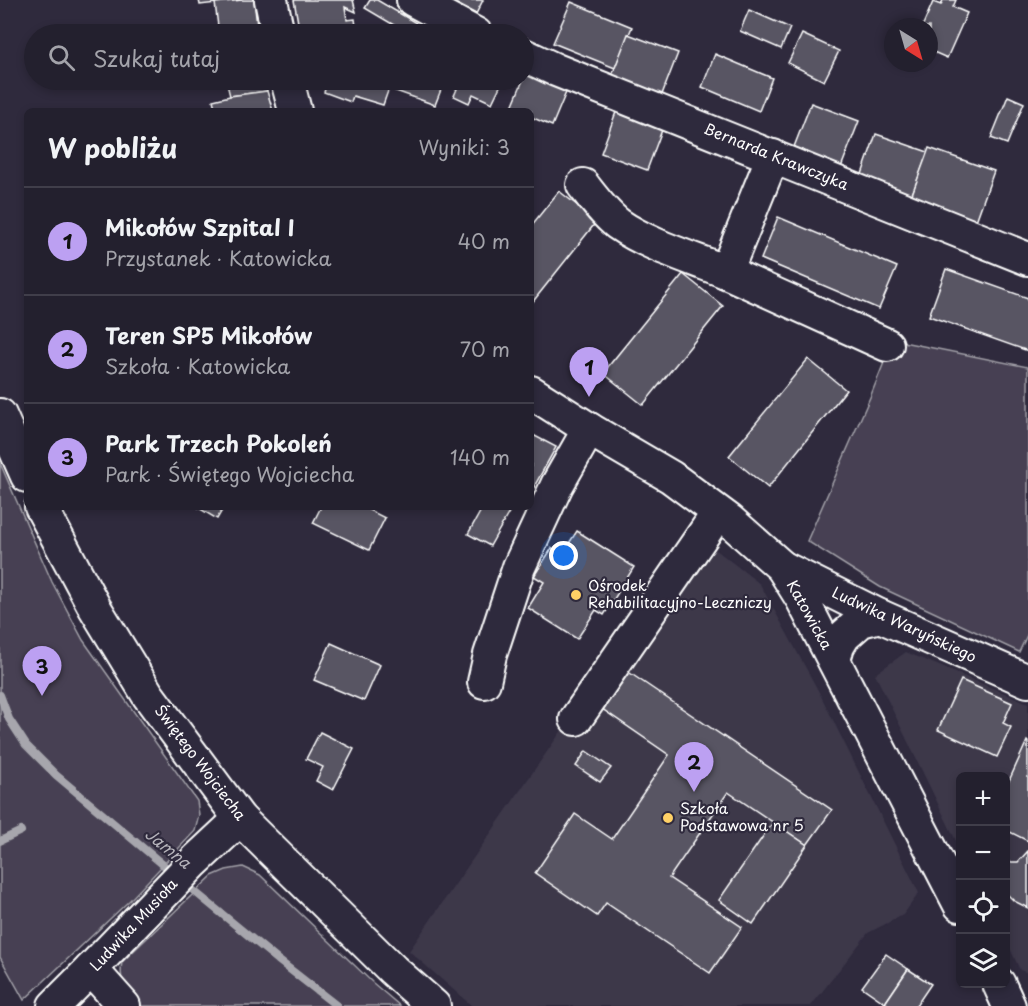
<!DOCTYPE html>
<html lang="pl">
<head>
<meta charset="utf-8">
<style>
	:root { --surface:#23202e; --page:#2b2836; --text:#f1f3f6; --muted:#a3a3aa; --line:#403e4a; --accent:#bca0f2 }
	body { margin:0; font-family:"Playpen Sans",sans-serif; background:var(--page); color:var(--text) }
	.controls { position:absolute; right:18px; bottom:18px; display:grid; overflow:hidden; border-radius:9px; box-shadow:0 3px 9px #0003 }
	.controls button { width:54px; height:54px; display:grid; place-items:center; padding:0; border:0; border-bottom:2px solid var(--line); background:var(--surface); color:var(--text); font:30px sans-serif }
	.compass { position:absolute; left:884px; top:18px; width:54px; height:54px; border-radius:50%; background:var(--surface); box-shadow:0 3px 9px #0003; rotate:143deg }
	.you { position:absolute; left:564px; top:556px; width:21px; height:21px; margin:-15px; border:4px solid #fff; border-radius:50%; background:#1a73e8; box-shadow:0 0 0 9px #1a73e833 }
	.badge { display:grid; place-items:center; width:39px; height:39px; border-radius:50%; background:var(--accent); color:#111; font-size:20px; font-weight:700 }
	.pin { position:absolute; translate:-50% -50px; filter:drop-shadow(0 2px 3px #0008) }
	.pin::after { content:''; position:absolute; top:32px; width:21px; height:18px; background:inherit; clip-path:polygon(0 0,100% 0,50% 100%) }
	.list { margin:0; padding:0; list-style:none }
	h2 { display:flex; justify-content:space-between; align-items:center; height:78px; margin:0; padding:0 24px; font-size:26px }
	h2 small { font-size:20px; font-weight:400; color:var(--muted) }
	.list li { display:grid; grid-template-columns:39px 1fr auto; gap:18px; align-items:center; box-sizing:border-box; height:108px; padding:0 24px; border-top:2px solid var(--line) }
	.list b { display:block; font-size:22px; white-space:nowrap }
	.list p { margin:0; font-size:20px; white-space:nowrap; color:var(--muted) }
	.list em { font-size:20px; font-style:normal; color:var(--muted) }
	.icon { flex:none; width:33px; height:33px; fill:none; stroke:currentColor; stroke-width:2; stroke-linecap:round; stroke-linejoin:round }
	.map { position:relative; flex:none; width:1028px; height:1006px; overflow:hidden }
	.search { position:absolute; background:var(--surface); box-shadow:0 3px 9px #0003; left:24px; top:24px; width:510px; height:66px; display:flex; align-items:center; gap:15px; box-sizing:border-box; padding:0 21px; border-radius:33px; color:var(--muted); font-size:22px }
	.panel { position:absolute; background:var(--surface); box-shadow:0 3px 9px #0003; left:24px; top:108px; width:510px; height:402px; border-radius:9px }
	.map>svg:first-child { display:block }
	.built { fill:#3c3749 }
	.green { fill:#464152; stroke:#a2a0a8; stroke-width:1.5 }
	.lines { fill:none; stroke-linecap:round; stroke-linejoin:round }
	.stream { stroke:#a7a6ad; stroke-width:8 }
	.building { fill:#595564; stroke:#fff; stroke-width:1.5 }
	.minor-casing { stroke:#fff; stroke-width:36 }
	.minor { stroke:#2f2a3d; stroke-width:32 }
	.poi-dot { fill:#ffd166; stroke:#2f2a3d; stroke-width:2 }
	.labels { text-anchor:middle; stroke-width:4.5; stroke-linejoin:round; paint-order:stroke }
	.street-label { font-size:15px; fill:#fff; stroke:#2f2a3d }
	.poi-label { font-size:15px; fill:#fff; stroke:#2f2a3d; text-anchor:start }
	.water-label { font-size:16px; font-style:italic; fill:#b6b4bb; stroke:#2f2a3d }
</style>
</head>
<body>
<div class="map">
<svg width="1028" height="1006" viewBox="0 0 1028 1006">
	<rect width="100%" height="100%" fill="#2f2a3d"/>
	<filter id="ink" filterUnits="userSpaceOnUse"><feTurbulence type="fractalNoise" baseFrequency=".0167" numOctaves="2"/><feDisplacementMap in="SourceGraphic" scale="12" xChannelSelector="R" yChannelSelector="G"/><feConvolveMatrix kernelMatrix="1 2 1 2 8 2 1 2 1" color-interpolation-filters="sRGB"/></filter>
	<g filter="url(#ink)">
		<g class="built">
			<polygon points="697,535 760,584 819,692 919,893 903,915 868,933 811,1006 472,1006 409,951"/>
			<polygon points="906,652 1028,703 1028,973 1020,970 1006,940 1006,776 960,776 960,849 875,674"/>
		</g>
		<g class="green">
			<polygon points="893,340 1028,367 1028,633 1019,652 880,587 807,541 871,395"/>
			<polygon points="0,463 52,582 83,640 197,801 199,815 195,831 130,900 24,1000 0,957"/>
			<path d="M243 867 260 875 373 983 400 1006H141C127 990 118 984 122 962L212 876 226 870Z"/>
		</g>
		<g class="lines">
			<g class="stream">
				<polyline points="0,695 9,719 26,745 56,775 173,873"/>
				<polyline points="0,841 21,831"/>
				<polyline points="183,882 278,960 337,1006"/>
			</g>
		</g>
		<g class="building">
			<polygon points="199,0 242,0 200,5"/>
			<polygon points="242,0 254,0 258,34 219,34 215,3"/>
			<polygon points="294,0 353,0 356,12 345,7 347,20 355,19 357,34 300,34"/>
			<polygon points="370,0 377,0 416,23 412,34 409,34 365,8"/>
			<polygon points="449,0 483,0 476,14"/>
			<polygon points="943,0 956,0 953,7 967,13 947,58 929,50 929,27 922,27 933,2 941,5"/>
			<polygon points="571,2 632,27 615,68 553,43"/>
			<polygon points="749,10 790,28 781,49 740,31"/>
			<polygon points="628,34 678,53 661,97 611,78"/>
			<polygon points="802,34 839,51 824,81 788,63"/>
			<polygon points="715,54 772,78 759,111 702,87"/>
			<polygon points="526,73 567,90 552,126 531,117 531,111 516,111 511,109"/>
			<polygon points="215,80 265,80 267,91 230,96 226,80 215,81"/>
			<polygon points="319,80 364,80 389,88 383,105 353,96 351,102 324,92 327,84 319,82"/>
			<polygon points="364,80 400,80 396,91"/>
			<polygon points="400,80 436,80 444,82 435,105 396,91"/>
			<polygon points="440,80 503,80 492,103 473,94 469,103 454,96 457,89 439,81"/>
			<polygon points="267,91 273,111 216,111 213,100 230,96"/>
			<polygon points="1008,96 1024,103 1007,144 991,138"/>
			<polygon points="811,103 859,121 840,170 792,152"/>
			<polygon points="616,112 662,130 647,170 601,153"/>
			<polygon points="876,134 928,152 911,197 860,180"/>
			<polygon points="929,148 994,171 976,221 911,197"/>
			<polygon points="559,191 597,221 531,304 531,226"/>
			<polygon points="778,217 897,267 879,309 761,259"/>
			<polygon points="946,269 1028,298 1028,351 929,316"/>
			<polygon points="683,274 723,306 643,405 603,373"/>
			<polygon points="808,359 846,390 768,488 729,456"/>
			<polygon points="531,434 556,447 531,492"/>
			<polygon points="197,507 224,507 217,519"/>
			<polygon points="321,507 363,507 385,518 369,550 313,523"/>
			<polygon points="483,507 512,507 490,546 468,534"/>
			<polygon points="577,531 634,567 604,615 596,610 577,639 528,608 544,582 534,576 552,548 562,554"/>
			<polygon points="331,643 380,665 364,701 314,680"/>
			<polygon points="621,667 832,810 807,845 728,792 669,878 742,927 710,973 606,903 597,916 535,873 575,814 612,839 669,755 595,704"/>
			<polygon points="961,680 1012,703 1003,723 1011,727 997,757 938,730"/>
			<polygon points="320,732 354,749 333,790 316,781 323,767 306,759"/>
			<polygon points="1027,741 1028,742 1028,841 1006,830 1006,782 1008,783"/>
			<polygon points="586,751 611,768 600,782 576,766"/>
			<polygon points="773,822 807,845 753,924 719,900"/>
			<polygon points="1028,851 1028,908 1014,901 1006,893 1006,862 1018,862"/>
			<polygon points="886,954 908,969 885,1003 862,987"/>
			<polygon points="908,969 931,984 916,1006 890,1006 885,1003"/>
		</g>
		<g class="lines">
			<g class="minor-casing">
				<g id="minor">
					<polyline points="271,0 278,34"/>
					<polyline points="413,0 476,34"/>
					<polyline points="524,55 556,70 1028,259"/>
					<polyline points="287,80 295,111"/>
					<polyline points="773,156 726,272 887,345"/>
					<path d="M583 185C594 199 604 213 618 224 648 245 692 258 726 272"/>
					<polyline points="531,392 589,429 671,477 729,520 782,567 802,599 960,905"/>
					<polyline points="0,415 27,476"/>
					<polyline points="41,507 95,608 148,695 240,819 393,970 434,1006"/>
					<polyline points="782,567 880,616 1028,681"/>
					<polyline points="834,660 838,646 844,636 861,621 880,616"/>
					<polyline points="484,682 490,655 519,567 557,485 589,429"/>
					<polyline points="576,719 718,513"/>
					<polyline points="91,969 124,1006"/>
					<polyline points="999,984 1009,1006"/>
					<polyline points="54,1006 91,969 194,862 240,819"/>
				</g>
			</g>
			<use href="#minor" class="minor"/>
		</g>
	</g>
	<g class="poi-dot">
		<circle cx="576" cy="595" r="6"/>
		<circle cx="668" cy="818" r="6"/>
	</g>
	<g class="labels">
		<g class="street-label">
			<text transform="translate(776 157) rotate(22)" y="5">Bernarda Krawczyka</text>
			<text transform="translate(809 615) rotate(61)" y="5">Katowicka</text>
			<text transform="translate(904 625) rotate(25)" y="5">Ludwika Waryńskiego</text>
			<text transform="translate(200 763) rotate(53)" y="5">Świętego Wojciecha</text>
			<text transform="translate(134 925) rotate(-47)" y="5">Ludwika Musioła</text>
		</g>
		<g class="poi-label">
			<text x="588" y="591">Ośrodek<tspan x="588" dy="17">Rehabilitacyjno-Leczniczy</tspan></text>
			<text x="680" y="814">Szkoła<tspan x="680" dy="17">Podstawowa nr 5</tspan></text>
		</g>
		<g class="water-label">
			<text transform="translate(168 848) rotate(39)" y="6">Jamna</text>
		</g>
	</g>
</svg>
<div class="controls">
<button>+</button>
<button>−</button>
<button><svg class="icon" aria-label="locate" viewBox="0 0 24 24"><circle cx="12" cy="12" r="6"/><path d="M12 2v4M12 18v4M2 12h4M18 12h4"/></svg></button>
<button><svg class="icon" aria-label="layers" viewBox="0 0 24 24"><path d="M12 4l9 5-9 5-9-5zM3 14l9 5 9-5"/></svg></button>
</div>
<svg class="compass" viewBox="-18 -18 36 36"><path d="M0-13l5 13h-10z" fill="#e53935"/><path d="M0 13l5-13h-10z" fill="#a3a3aa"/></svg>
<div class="you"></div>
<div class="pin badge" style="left:589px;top:397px">1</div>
<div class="pin badge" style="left:694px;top:792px">2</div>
<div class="pin badge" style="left:42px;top:696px">3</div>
<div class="search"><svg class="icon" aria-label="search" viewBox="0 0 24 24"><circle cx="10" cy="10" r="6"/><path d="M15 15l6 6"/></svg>Szukaj tutaj</div>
<section class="panel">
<h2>W pobliżu<small>Wyniki: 3</small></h2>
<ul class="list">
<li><span class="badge">1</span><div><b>Mikołów Szpital I</b><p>Przystanek · Katowicka</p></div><em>40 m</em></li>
<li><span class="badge">2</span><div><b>Teren SP5 Mikołów</b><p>Szkoła · Katowicka</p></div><em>70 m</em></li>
<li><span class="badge">3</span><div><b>Park Trzech Pokoleń</b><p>Park · Świętego Wojciecha</p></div><em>140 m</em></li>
</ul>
</section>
</div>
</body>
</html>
